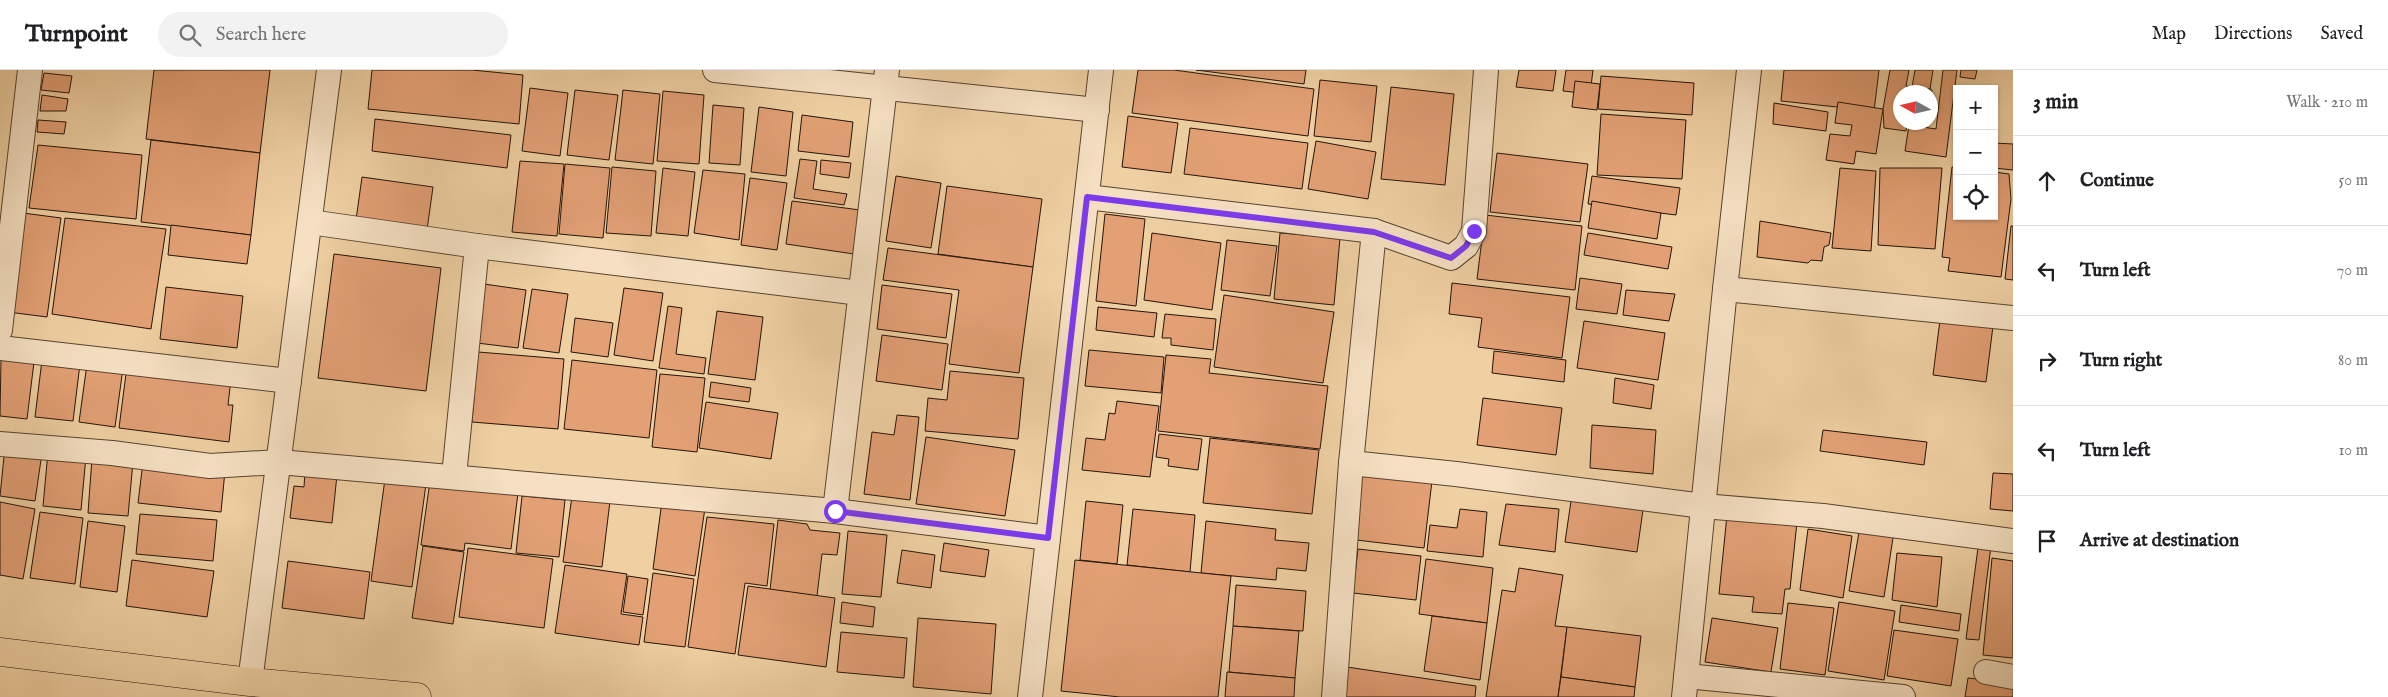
<!DOCTYPE html>
<html lang="en">
<head>
<meta charset="utf-8">
<style>
	:root { --surface:#fff; --page:#f2f2f2; --text:#202124; --muted:#757577; --line:#e0e0e0 }
	body { margin:0; font-family:"IM FELL English",serif; background:var(--page); color:var(--text) }
	.controls { position:absolute; right:15px; top:15px; display:grid; overflow:hidden; border-radius:0px; box-shadow:0 1px 4px #0004 }
	.controls button { width:45px; height:45px; display:grid; place-items:center; padding:0; border:0; border-bottom:1px solid var(--line); background:var(--surface); color:var(--text); font:25px sans-serif }
	.compass { position:absolute; left:1893px; top:15px; width:45px; height:45px; border-radius:50%; background:var(--surface); box-shadow:0 1px 4px #0004; rotate:278deg }
	.stop { position:absolute; width:15px; height:15px; margin:-11px; border:4px solid #7c3aed; border-radius:50%; background:#fff }
	.stop.end { background:#7c3aed; border-color:#fff; box-shadow:0 1px 5px #0008 }
	.list { margin:0; padding:0; list-style:none }
	h2 { display:flex; justify-content:space-between; align-items:center; height:65px; margin:0; padding:0 20px; font-size:21px }
	h2 small { font-size:16px; font-weight:400; color:var(--muted) }
	.list li { display:grid; grid-template-columns:32px 1fr auto; gap:15px; align-items:center; box-sizing:border-box; height:90px; padding:0 20px; border-top:1px solid var(--line) }
	.list b { display:block; font-size:19px; white-space:nowrap }
	.list em { font-size:16px; font-style:normal; color:var(--muted) }
	.icon { flex:none; width:28px; height:28px; fill:none; stroke:currentColor; stroke-width:2; stroke-linecap:round; stroke-linejoin:round }
	.map { position:relative; flex:none; width:2013px; height:627px; overflow:hidden }
	header { display:flex; align-items:center; gap:30px; box-sizing:border-box; height:70px; padding:0 25px; background:var(--surface); border-bottom:1px solid var(--line) }
	header strong { font-size:24px }
	nav { display:flex; gap:28px; margin-inline-start:auto; font-size:18px }
	.search { width:350px; height:45px; background:var(--page); display:flex; align-items:center; gap:12px; box-sizing:border-box; padding:0 18px; border-radius:28px; color:var(--muted); font-size:19px }
	main { display:flex }
	aside { flex:1; background:var(--surface) }
	.map>svg:first-child { display:block }
	.building { fill:#e3a075; stroke:#251409 }
	.lines { fill:none; stroke-linecap:round; stroke-linejoin:round }
	.minor-casing { stroke:#584330; stroke-width:26 }
	.trunk-casing { stroke:#251409; stroke-width:29 }
	.minor { stroke:#f5e0c3; stroke-width:24 }
	.trunk { stroke:#efd0a3; stroke-width:28 }
	.route { stroke:#7c3aed; stroke-width:6 }
</style>
</head>
<body>
<header>
<strong>Turnpoint</strong>
<div class="search"><svg class="icon" aria-label="search" viewBox="0 0 24 24"><circle cx="10" cy="10" r="6"/><path d="M15 15l6 6"/></svg>Search here</div>
<nav><a>Map</a><a>Directions</a><a>Saved</a></nav>
</header>
<main>
<div class="map">
<svg width="2013" height="627" viewBox="0 0 2013 627">
	<rect width="100%" height="100%" fill="#efd0a3"/>
	<filter id="stains"><feTurbulence type="fractalNoise" baseFrequency=".004" numOctaves="4"/><feColorMatrix values="0 0 0 0 .2 0 0 0 0 .09 0 0 0 0 .02 0 0 0 .5 -.17"/></filter>
	<radialGradient id="worn" r=".72"><stop offset=".6" stop-color="#630" stop-opacity="0"/><stop offset="1" stop-color="#630" stop-opacity=".3"/></radialGradient>
	<g class="building">
		<polygon points="154,0 270,0 260,83 146,69"/>
		<polygon points="372,0 472,0 523,5 519,54 368,39"/>
		<polygon points="1138,0 1174,0 1314,19 1308,66 1132,43"/>
		<polygon points="1196,0 1306,0 1304,14"/>
		<polygon points="1519,0 1556,0 1553,21 1516,17"/>
		<polygon points="1566,0 1593,0 1590,24 1563,21"/>
		<polygon points="1784,0 1879,0 1874,41 1781,31"/>
		<polygon points="1890,0 1909,0 1906,16 1932,20 1930,27 1930,22 1900,22 1900,52 1907,52 1906,61 1884,58 1883,39"/>
		<polygon points="1915,0 1933,0 1930,19 1912,17"/>
		<polygon points="1943,0 1957,0 1946,87 1905,81 1909,55 1936,59"/>
		<polygon points="1961,0 1977,0 1975,9 1960,7"/>
		<polygon points="44,3 72,6 69,23 41,20"/>
		<polygon points="1601,6 1694,13 1692,45 1598,39"/>
		<polygon points="1320,10 1377,16 1371,72 1314,66"/>
		<polygon points="1575,11 1600,14 1597,40 1572,37"/>
		<polygon points="1391,17 1454,24 1445,115 1381,109"/>
		<polygon points="530,18 568,23 560,86 522,81"/>
		<polygon points="575,20 618,25 609,90 567,85"/>
		<polygon points="623,20 660,24 653,94 615,90"/>
		<polygon points="663,21 704,25 699,94 657,91"/>
		<polygon points="42,25 68,29 66,41 40,41"/>
		<polygon points="1838,32 1883,39 1876,84 1856,81 1854,94 1826,90 1830,64 1850,66 1852,55 1835,53"/>
		<polygon points="1774,33 1828,42 1826,61 1773,54"/>
		<polygon points="713,35 744,38 740,95 709,93"/>
		<polygon points="759,37 793,42 786,106 751,102"/>
		<polygon points="1601,44 1686,50 1682,109 1597,105"/>
		<polygon points="802,45 853,52 849,87 798,81"/>
		<polygon points="1128,46 1178,53 1171,103 1122,97"/>
		<polygon points="375,49 511,65 507,98 372,81"/>
		<polygon points="38,50 66,52 64,64 37,62"/>
		<polygon points="1190,58 1308,73 1302,119 1184,104"/>
		<polygon points="151,70 260,83 251,165 141,152"/>
		<polygon points="1316,71 1376,82 1368,129 1308,119"/>
		<polygon points="1994,73 2013,74 2013,100 1994,98"/>
		<polygon points="38,75 142,85 136,149 29,138"/>
		<polygon points="1497,83 1588,94 1580,152 1490,142"/>
		<polygon points="800,89 817,91 813,119 847,124 844,135 794,128"/>
		<polygon points="821,90 851,93 849,108 820,104"/>
		<polygon points="520,91 564,94 557,166 512,162"/>
		<polygon points="565,94 610,98 603,168 559,164"/>
		<polygon points="612,97 656,101 651,166 606,163"/>
		<polygon points="1952,97 1957,98 1957,146 1994,146 1994,102 2009,104 2011,129 2001,207 1948,201 1950,188 1942,187"/>
		<polygon points="663,98 695,102 688,166 656,163"/>
		<polygon points="1840,98 1876,101 1871,181 1832,178"/>
		<polygon points="1880,98 1942,98 1935,179 1878,175"/>
		<polygon points="703,100 745,104 739,170 694,163"/>
		<polygon points="896,106 941,113 931,178 886,171"/>
		<polygon points="1592,106 1680,118 1676,145 1588,134"/>
		<polygon points="362,107 433,117 427,160 356,150"/>
		<polygon points="750,108 787,113 777,180 741,175"/>
		<polygon points="947,116 1042,129 1033,197 938,184"/>
		<polygon points="792,131 860,140 854,184 786,174"/>
		<polygon points="1592,131 1661,143 1657,169 1588,158"/>
		<polygon points="23,143 61,148 47,247 8,242"/>
		<polygon points="1105,144 1145,149 1136,236 1096,231"/>
		<polygon points="1485,145 1582,156 1575,220 1477,209"/>
		<polygon points="65,148 166,159 151,259 52,244"/>
		<polygon points="1760,151 1831,163 1829,175 1824,177 1822,191 1811,190 1808,193 1757,187"/>
		<polygon points="171,155 251,165 247,194 168,185"/>
		<polygon points="2011,156 2013,156 2013,210 2005,209"/>
		<polygon points="1152,163 1221,173 1212,240 1144,230"/>
		<polygon points="1280,163 1340,168 1334,235 1274,229"/>
		<polygon points="1588,163 1672,177 1668,199 1584,185"/>
		<polygon points="1227,170 1277,176 1270,226 1221,220"/>
		<polygon points="888,178 1033,197 1019,303 949,294 959,220 883,210"/>
		<polygon points="334,184 441,198 426,321 318,308"/>
		<polygon points="1580,208 1622,214 1617,244 1576,239"/>
		<polygon points="1452,213 1570,227 1562,288 1478,277 1482,248 1449,244"/>
		<polygon points="484,214 526,220 518,278 477,273"/>
		<polygon points="882,215 952,224 946,268 877,259"/>
		<polygon points="166,217 243,226 237,278 160,269"/>
		<polygon points="624,218 663,223 653,291 614,285"/>
		<polygon points="532,219 568,224 559,283 523,278"/>
		<polygon points="1626,220 1675,224 1669,251 1623,245"/>
		<polygon points="1224,225 1334,242 1323,313 1214,297"/>
		<polygon points="668,236 682,238 676,284 706,288 704,304 659,298"/>
		<polygon points="1098,237 1157,243 1154,267 1096,260"/>
		<polygon points="717,241 763,247 755,310 708,304"/>
		<polygon points="1165,244 1216,249 1213,280 1171,275 1171,268 1162,268"/>
		<polygon points="575,248 613,253 608,287 571,282"/>
		<polygon points="1940,250 1993,256 1986,312 1933,305"/>
		<polygon points="1584,251 1665,263 1658,310 1577,298"/>
		<polygon points="882,265 948,274 942,320 876,311"/>
		<polygon points="1089,280 1164,287 1161,323 1085,316"/>
		<polygon points="1494,281 1566,290 1564,312 1492,303"/>
		<polygon points="478,282 564,289 558,359 472,352"/>
		<polygon points="1166,285 1211,289 1209,303 1328,316 1320,379 1158,361"/>
		<polygon points="1,288 34,292 27,349 0,346"/>
		<polygon points="42,290 80,294 73,351 35,347"/>
		<polygon points="572,290 657,300 649,368 564,359"/>
		<polygon points="87,294 123,298 115,357 79,352"/>
		<polygon points="127,296 231,309 228,335 233,335 229,372 119,358"/>
		<polygon points="950,301 1024,308 1018,369 925,361 928,328 947,330"/>
		<polygon points="660,304 705,308 697,382 652,377"/>
		<polygon points="1615,308 1654,315 1651,339 1613,333"/>
		<polygon points="711,312 751,318 749,332 709,327"/>
		<polygon points="1483,328 1562,338 1556,385 1477,375"/>
		<polygon points="1117,331 1159,336 1150,407 1082,400 1086,368 1105,370 1109,343 1115,344"/>
		<polygon points="706,332 778,343 771,389 699,378"/>
		<polygon points="897,345 919,347 910,430 864,424 872,362 894,365"/>
		<polygon points="1592,355 1656,360 1653,404 1590,398"/>
		<polygon points="1823,360 1927,372 1924,395 1820,381"/>
		<polygon points="1159,364 1202,369 1198,400 1168,396 1169,389 1156,387"/>
		<polygon points="926,367 1015,380 1005,446 916,434"/>
		<polygon points="1210,368 1319,380 1312,444 1203,433"/>
		<polygon points="5,377 42,383 35,431 0,426"/>
		<polygon points="48,382 86,386 81,440 43,436"/>
		<polygon points="92,388 133,392 128,446 88,443"/>
		<polygon points="143,392 225,401 221,442 138,433"/>
		<polygon points="305,402 337,405 332,453 290,448 294,416 304,417"/>
		<polygon points="1993,403 2013,404 2013,441 1990,439"/>
		<polygon points="1362,404 1432,411 1424,478 1356,470"/>
		<polygon points="385,409 426,414 412,517 371,511"/>
		<polygon points="430,411 518,423 511,479 465,473 464,481 421,475"/>
		<polygon points="522,426 565,430 559,487 516,483"/>
		<polygon points="572,426 610,431 602,497 563,492"/>
		<polygon points="662,431 705,438 695,506 653,499"/>
		<polygon points="1086,431 1123,435 1117,494 1080,490"/>
		<polygon points="1571,431 1643,440 1637,482 1565,472"/>
		<polygon points="0,432 35,439 23,509 0,505"/>
		<polygon points="1506,434 1559,439 1555,482 1499,475"/>
		<polygon points="1133,439 1195,445 1190,502 1127,495"/>
		<polygon points="1460,439 1487,442 1483,487 1427,481 1430,455 1457,458"/>
		<polygon points="40,442 83,448 75,514 30,508"/>
		<polygon points="140,444 217,450 213,491 136,484"/>
		<polygon points="1727,445 1797,452 1790,519 1785,519 1782,544 1752,542 1754,527 1719,524"/>
		<polygon points="707,447 774,454 767,516 745,513 735,584 688,577"/>
		<polygon points="778,450 807,454 810,460 840,463 837,485 822,484 817,526 770,520"/>
		<polygon points="88,451 125,456 117,522 80,517"/>
		<polygon points="1206,451 1276,459 1275,470 1309,473 1306,501 1277,498 1276,510 1201,503"/>
		<polygon points="1860,456 1894,461 1884,527 1849,521"/>
		<polygon points="1808,459 1852,466 1843,528 1800,520"/>
		<polygon points="848,461 887,465 881,527 842,524"/>
		<polygon points="1979,470 1991,476 1979,570 1966,569"/>
		<polygon points="944,473 989,480 985,507 940,501"/>
		<polygon points="423,476 464,482 453,554 412,548"/>
		<polygon points="468,478 553,489 544,558 459,547"/>
		<polygon points="1358,479 1421,486 1416,530 1353,523"/>
		<polygon points="902,480 935,485 931,518 897,513"/>
		<polygon points="1897,483 1942,487 1937,537 1892,530"/>
		<polygon points="1992,488 2013,491 2013,588 1983,585"/>
		<polygon points="1426,489 1493,498 1487,553 1419,544"/>
		<polygon points="132,490 214,501 207,547 126,536"/>
		<polygon points="1075,490 1231,506 1218,627 1120,627 1061,621"/>
		<polygon points="288,491 370,502 364,549 282,538"/>
		<polygon points="565,495 627,504 621,544 643,547 639,575 555,563"/>
		<polygon points="1519,498 1563,505 1555,556 1567,557 1558,627 1486,627 1502,520 1515,522"/>
		<polygon points="653,503 694,509 685,577 644,572"/>
		<polygon points="628,506 648,509 643,545 623,542"/>
		<polygon points="1236,515 1306,521 1303,561 1233,556"/>
		<polygon points="748,516 835,528 826,597 738,585"/>
		<polygon points="842,532 875,537 873,557 840,553"/>
		<polygon points="1839,532 1895,541 1884,610 1828,601"/>
		<polygon points="1788,533 1834,538 1825,605 1780,599"/>
		<polygon points="1901,535 1961,544 1959,561 1899,552"/>
		<polygon points="1432,546 1487,553 1480,610 1424,601"/>
		<polygon points="918,548 996,554 991,624 913,617"/>
		<polygon points="1712,548 1778,558 1771,602 1705,592"/>
		<polygon points="1233,556 1299,561 1295,608 1229,602"/>
		<polygon points="1567,557 1641,566 1635,617 1561,607"/>
		<polygon points="1894,560 1958,569 1951,616 1887,606"/>
		<polygon points="841,562 907,568 904,608 837,602"/>
		<polygon points="1340,596 1476,616 1475,627 1336,627"/>
		<polygon points="1227,602 1295,608 1294,627 1225,627"/>
		<polygon points="1561,607 1635,617 1634,627 1558,627"/>
		<polygon points="1968,608 2013,613 2013,627 1965,627"/>
	</g>
	<g class="lines">
		<g class="minor-casing">
			<g id="minor">
				<polyline points="715,0 1097,40"/>
				<polyline points="1087,127 1374,161 1451,188 1466,176 1474,161 1486,0"/>
				<polyline points="310,152 477,176 860,223"/>
				<polyline points="1725,219 2013,248"/>
				<polyline points="0,260 30,0"/>
				<polyline points="0,278 289,311"/>
				<polyline points="0,374 112,383 210,396 279,392 835,441 1048,468"/>
				<polyline points="1351,393 1456,404 1703,436 1823,446 2013,471"/>
				<polyline points="454,406 477,176"/>
				<polyline points="835,441 887,0"/>
				<polyline points="1986,602 2013,607"/>
				<polyline points="1686,606 1903,627"/>
				<polyline points="250,612 329,0"/>
				<polyline points="1030,627 1101,0"/>
				<polyline points="1334,627 1351,393 1374,161"/>
				<polyline points="1684,627 1725,219 1749,0"/>
			</g>
		</g>
		<g class="trunk-casing">
			<polyline id="trunk" points="0,582 250,612 417,627"/>
		</g>
		<use href="#minor" class="minor"/>
		<use href="#trunk" class="trunk"/>
	</g>
	<g class="lines">
		<polyline class="route" points="835,441 1048,468 1087,127 1374,162 1451,188 1466,176 1474,161"/>
	</g>
	<rect width="100%" height="100%" filter="url(#stains)"/>
	<rect width="100%" height="100%" fill="url(#worn)"/>
</svg>
<div class="controls">
<button>+</button>
<button>−</button>
<button><svg class="icon" aria-label="locate" viewBox="0 0 24 24"><circle cx="12" cy="12" r="6"/><path d="M12 2v4M12 18v4M2 12h4M18 12h4"/></svg></button>
</div>
<svg class="compass" viewBox="-18 -18 36 36"><path d="M0-13l5 13h-10z" fill="#e53935"/><path d="M0 13l5-13h-10z" fill="#757577"/></svg>
<div class="stop" style="left:835px;top:441px"></div>
<div class="stop end" style="left:1474px;top:161px"></div>
</div>
<aside>
<h2>3 min<small>Walk · 210 m</small></h2>
<ul class="list">
<li><svg class="icon" aria-label="ahead" viewBox="0 0 24 24"><path d="M12 20V5M6 11l6-6 6 6"/></svg><div><b>Continue</b></div><em>50 m</em></li>
<li><svg class="icon" aria-label="left" viewBox="0 0 24 24"><path d="M17 20v-9H6M10 6l-5 5 5 5"/></svg><div><b>Turn left</b></div><em>70 m</em></li>
<li><svg class="icon" aria-label="right" viewBox="0 0 24 24"><path d="M7 20v-9h11M14 6l5 5-5 5"/></svg><div><b>Turn right</b></div><em>80 m</em></li>
<li><svg class="icon" aria-label="left" viewBox="0 0 24 24"><path d="M17 20v-9H6M10 6l-5 5 5 5"/></svg><div><b>Turn left</b></div><em>10 m</em></li>
<li><svg class="icon" aria-label="arrive" viewBox="0 0 24 24"><path d="M6 21V4h12l-3 4 3 4H6"/></svg><div><b>Arrive at destination</b></div></li>
</ul>
</aside>
</main>
</body>
</html>
